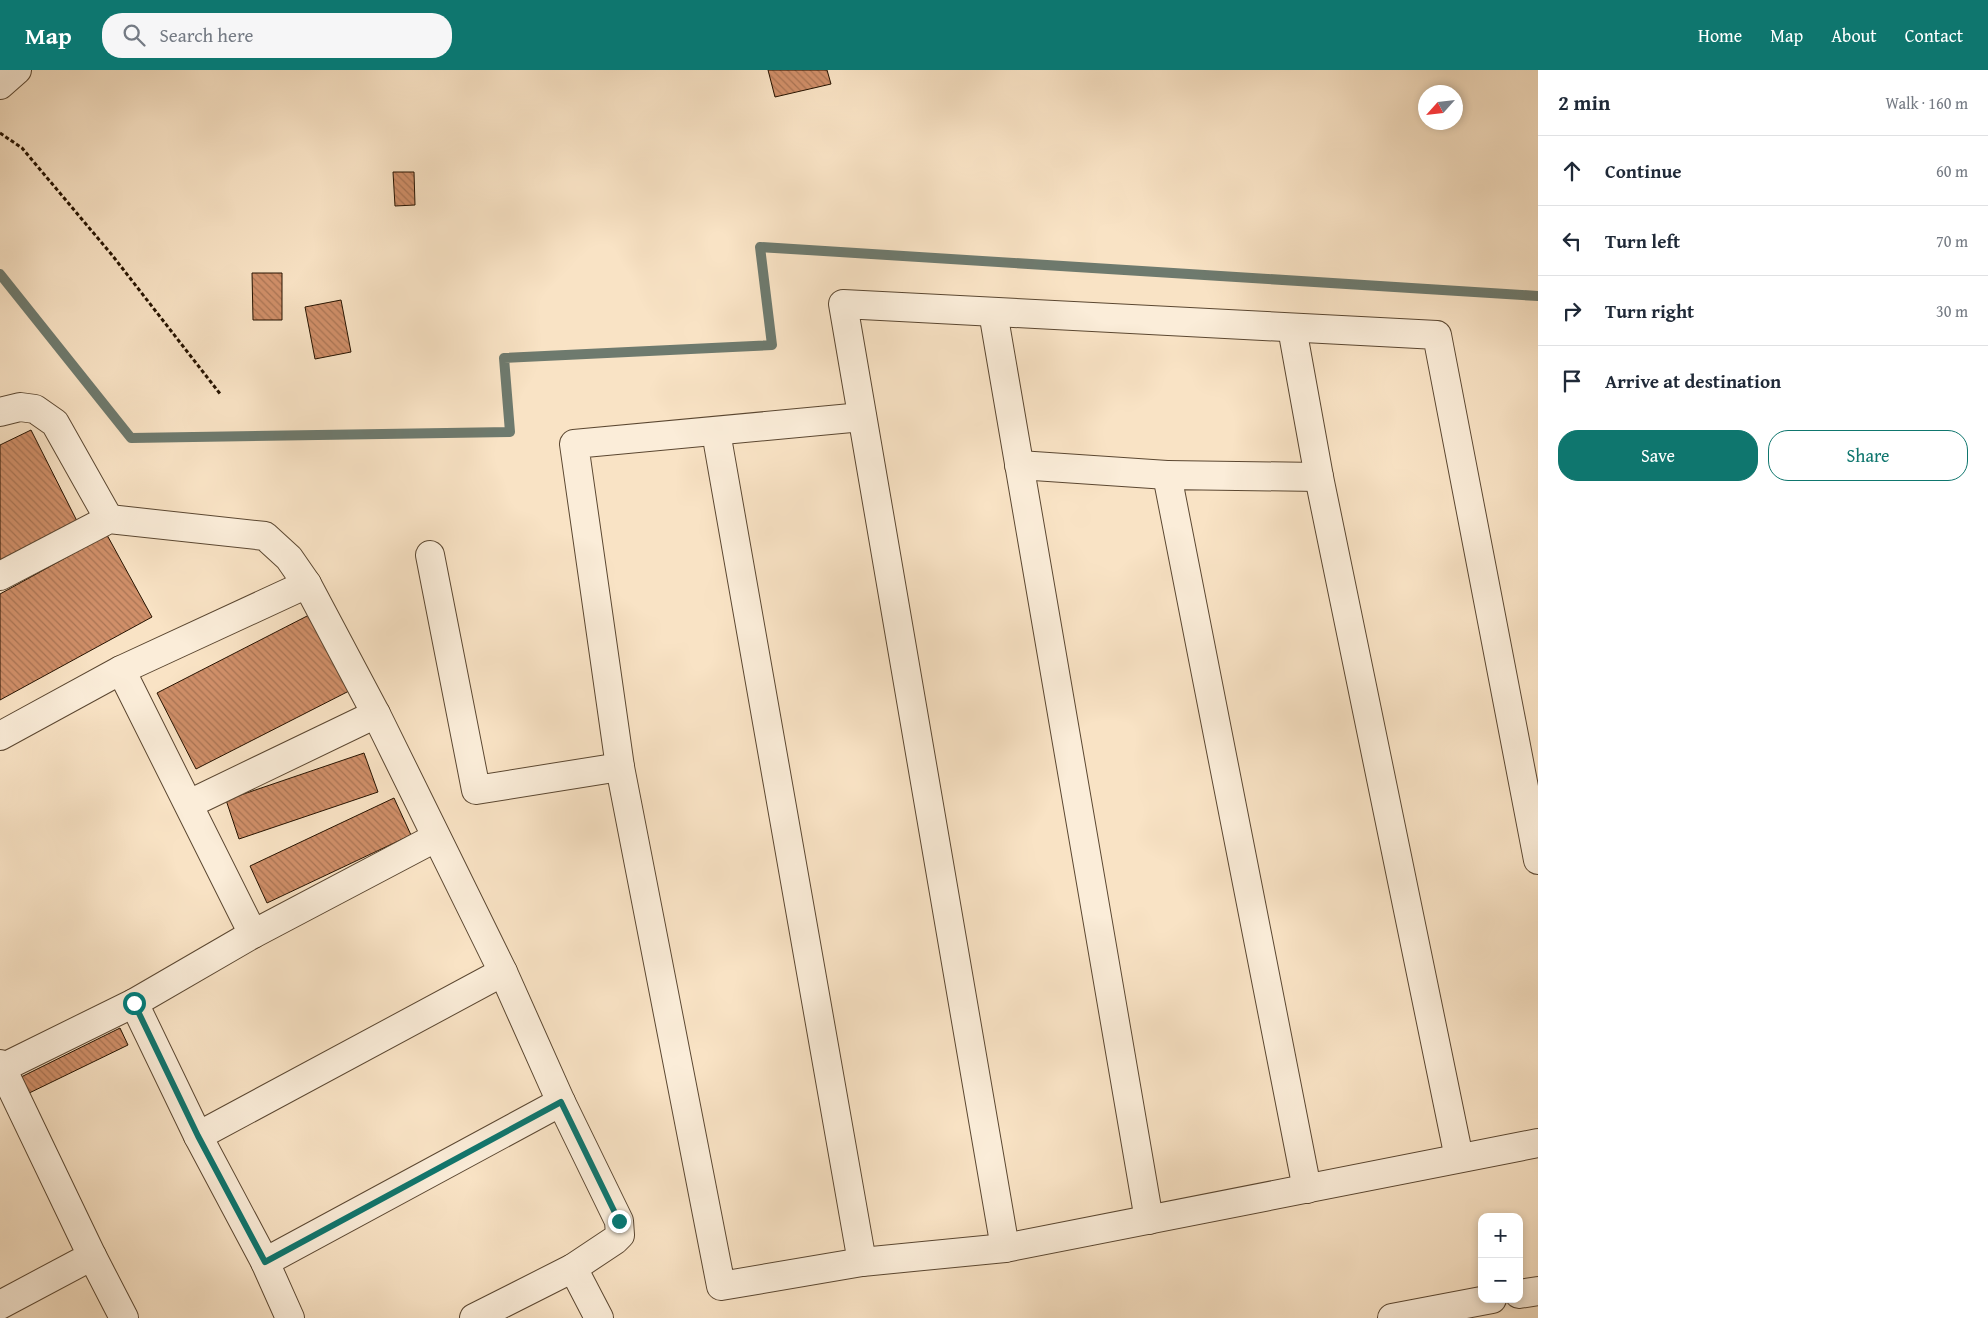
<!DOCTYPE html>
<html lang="en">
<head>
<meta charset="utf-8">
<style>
	:root { --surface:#fff; --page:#f6f6f7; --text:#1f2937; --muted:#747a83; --line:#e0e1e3; --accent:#0f766e }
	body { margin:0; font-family:"Gentium Book Plus",serif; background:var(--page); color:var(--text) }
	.controls { position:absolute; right:15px; bottom:15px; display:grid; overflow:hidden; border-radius:10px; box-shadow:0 2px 8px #0003 }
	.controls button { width:45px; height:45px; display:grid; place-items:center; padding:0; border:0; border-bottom:1px solid var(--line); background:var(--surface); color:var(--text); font:25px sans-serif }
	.compass { position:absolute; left:1418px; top:15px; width:45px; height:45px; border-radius:50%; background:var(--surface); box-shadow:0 2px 8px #0003; rotate:243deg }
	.stop { position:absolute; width:15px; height:15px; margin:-11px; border:4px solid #0f766e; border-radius:50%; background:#fff }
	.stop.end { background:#0f766e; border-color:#fff; box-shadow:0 1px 5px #0008 }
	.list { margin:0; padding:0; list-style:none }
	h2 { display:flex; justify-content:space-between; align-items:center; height:65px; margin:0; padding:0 20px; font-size:21px }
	h2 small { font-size:16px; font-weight:400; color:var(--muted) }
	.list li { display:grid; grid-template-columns:32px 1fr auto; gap:15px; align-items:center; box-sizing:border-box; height:70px; padding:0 20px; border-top:1px solid var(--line) }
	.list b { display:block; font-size:19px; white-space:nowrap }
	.list em { font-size:16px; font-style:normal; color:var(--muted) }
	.actions { display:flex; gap:10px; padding:15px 20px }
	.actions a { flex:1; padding:11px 0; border:1px solid var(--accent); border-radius:20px; text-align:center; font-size:18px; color:var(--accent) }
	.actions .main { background:var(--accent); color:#fff }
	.icon { flex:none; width:28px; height:28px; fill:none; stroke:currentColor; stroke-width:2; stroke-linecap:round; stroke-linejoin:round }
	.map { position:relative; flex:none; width:1538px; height:1248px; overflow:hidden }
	header { display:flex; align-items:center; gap:30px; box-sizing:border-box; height:70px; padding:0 25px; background:var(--accent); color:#fff }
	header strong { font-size:24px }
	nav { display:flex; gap:28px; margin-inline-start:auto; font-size:18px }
	.search { width:350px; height:45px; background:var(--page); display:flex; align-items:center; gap:12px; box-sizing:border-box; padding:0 18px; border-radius:20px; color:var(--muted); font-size:19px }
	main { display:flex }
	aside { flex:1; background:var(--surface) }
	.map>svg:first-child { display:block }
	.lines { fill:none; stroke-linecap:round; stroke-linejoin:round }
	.stream { stroke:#6e7a6e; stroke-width:10 }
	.building { fill:url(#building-back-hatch); stroke:#261300 }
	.street-casing { stroke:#5b4731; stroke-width:30 }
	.path { stroke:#261300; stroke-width:3; stroke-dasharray:4 2.5; stroke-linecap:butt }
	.street { stroke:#fbedd9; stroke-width:28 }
	.route { stroke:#0f766e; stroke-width:6 }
</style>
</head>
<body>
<header>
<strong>Map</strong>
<div class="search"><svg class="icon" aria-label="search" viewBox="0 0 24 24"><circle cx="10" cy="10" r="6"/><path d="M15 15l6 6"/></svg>Search here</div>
<nav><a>Home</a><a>Map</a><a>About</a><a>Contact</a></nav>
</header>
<main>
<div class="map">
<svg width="1538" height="1248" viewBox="0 0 1538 1248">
	<defs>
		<pattern id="building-back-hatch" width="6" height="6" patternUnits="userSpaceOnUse" patternTransform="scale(1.25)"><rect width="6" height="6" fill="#d08f69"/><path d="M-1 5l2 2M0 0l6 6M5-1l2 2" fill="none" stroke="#a97454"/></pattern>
	</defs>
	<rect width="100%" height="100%" fill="#f9e3c5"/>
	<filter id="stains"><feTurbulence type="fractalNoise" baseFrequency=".004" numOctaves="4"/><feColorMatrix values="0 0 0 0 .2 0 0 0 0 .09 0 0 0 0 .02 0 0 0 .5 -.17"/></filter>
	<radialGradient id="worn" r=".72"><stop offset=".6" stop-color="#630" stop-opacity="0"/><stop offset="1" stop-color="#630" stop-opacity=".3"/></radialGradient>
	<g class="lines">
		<polyline class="stream" points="0,204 131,368 510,362 504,288 772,275 760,177 1538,226"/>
	</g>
	<g class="building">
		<polygon points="768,0 827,0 831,14 775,27"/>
		<polygon points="393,102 414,102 415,135 395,136"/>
		<polygon points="252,203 282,203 282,250 253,250"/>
		<polygon points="341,230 351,282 315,289 305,237"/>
		<polygon points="31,360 80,457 0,498 0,375"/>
		<polygon points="107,465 152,547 0,630 0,524"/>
		<polygon points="311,544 349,621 196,699 157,623"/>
		<polygon points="364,683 378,722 239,769 226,730"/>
		<polygon points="394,728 411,765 267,833 250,796"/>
		<polygon points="120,958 128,975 21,1027 13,1011"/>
	</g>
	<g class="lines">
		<g class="street-casing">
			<g id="street">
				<polyline points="0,15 17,0"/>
				<polyline points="993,242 1149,1150"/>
				<polyline points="1292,258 1319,407 1459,1088"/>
				<polyline points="0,342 20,337 35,339 55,353 109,449"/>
				<polyline points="862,347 574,374 620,697 721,1216 862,1192 1005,1178"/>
				<polyline points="716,362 862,1192"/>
				<polyline points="1019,395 1167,405"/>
				<polyline points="430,485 476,720 620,697"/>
				<polyline points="0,506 109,449 265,466 289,488 307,514 376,644 503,902 561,1032 619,1151 620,1165 615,1170 573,1198 474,1248"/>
				<polyline points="121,600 307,514"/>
				<polyline points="0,666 121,600 253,864"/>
				<polyline points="189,734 376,644"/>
				<polyline points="1538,790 1437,265 843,234 1005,1178 1538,1073"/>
				<polyline points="134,933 198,1066 265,1192 290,1248"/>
				<polyline points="0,994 92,1186 0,1235"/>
				<polyline points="2,998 134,933 253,864 435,768"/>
				<polyline points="198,1066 503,902"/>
				<polyline points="1307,1119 1167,405 1319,407"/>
				<polyline points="92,1186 124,1248"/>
				<polyline points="265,1192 561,1032"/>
				<polyline points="573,1198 599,1248"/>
				<polyline points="1519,1224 1538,1221"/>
				<polyline points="1392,1248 1492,1229"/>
			</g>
		</g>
		<polyline class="path" points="0,63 22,78 112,185 221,325"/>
		<use href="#street" class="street"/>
	</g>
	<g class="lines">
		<polyline class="route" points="134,933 198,1066 265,1192 561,1032 619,1151"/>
	</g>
	<rect width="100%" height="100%" filter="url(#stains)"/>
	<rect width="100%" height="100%" fill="url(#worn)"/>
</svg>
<div class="controls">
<button>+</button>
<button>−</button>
</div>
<svg class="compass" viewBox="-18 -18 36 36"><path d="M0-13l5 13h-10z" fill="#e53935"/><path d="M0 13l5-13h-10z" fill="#747a83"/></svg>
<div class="stop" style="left:134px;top:933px"></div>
<div class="stop end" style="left:619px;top:1151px"></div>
</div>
<aside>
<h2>2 min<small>Walk · 160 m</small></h2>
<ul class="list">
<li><svg class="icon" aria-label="ahead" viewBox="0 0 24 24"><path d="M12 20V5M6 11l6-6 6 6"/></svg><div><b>Continue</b></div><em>60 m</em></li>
<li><svg class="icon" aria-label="left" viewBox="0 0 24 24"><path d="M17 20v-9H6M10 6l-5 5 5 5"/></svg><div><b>Turn left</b></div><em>70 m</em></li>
<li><svg class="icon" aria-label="right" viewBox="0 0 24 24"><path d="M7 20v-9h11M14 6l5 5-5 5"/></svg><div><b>Turn right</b></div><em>30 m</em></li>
<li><svg class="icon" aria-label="arrive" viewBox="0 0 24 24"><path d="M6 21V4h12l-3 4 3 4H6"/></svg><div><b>Arrive at destination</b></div></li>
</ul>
<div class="actions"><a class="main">Save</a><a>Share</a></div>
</aside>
</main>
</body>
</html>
